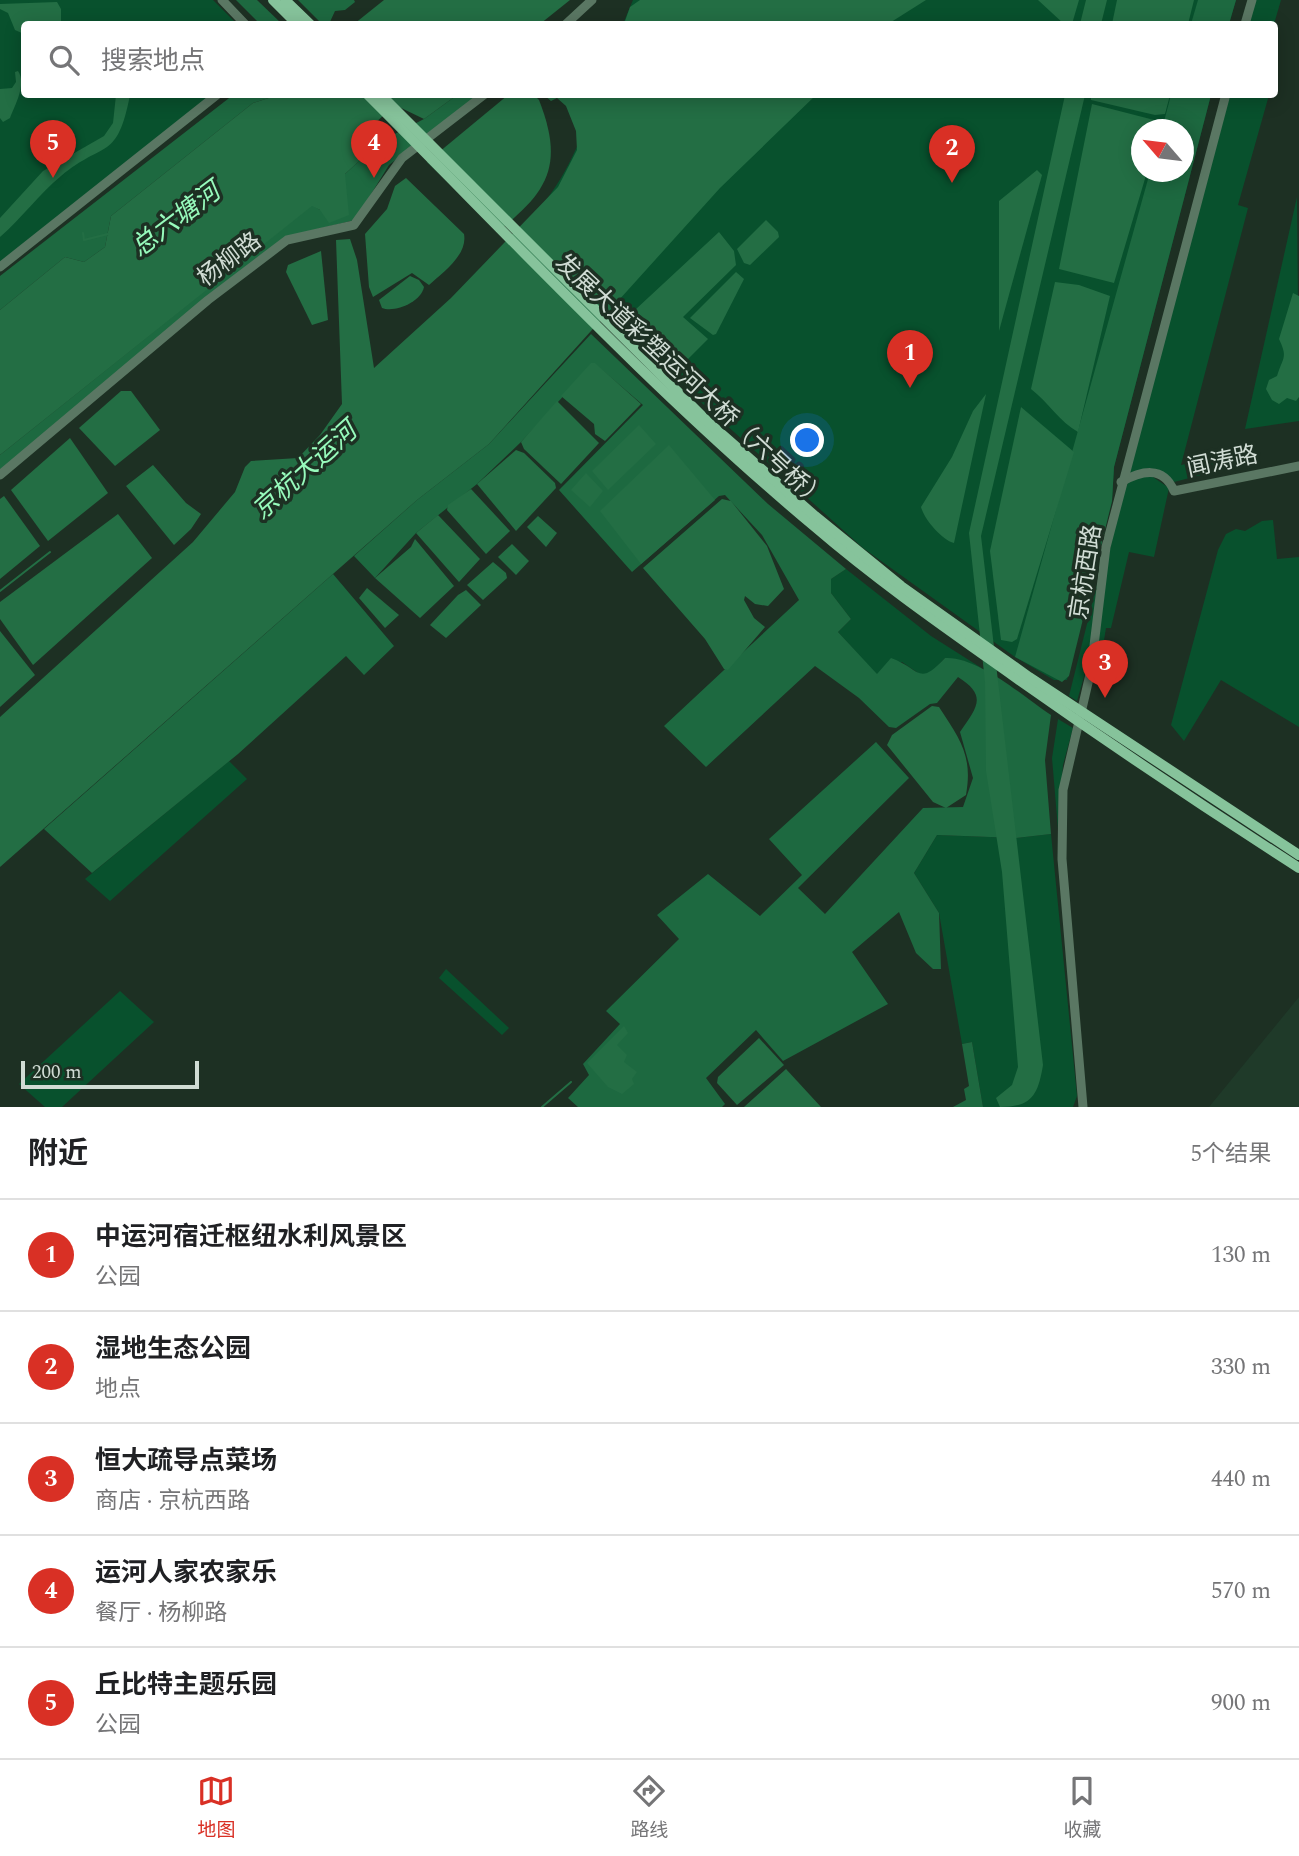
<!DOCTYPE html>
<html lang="zh">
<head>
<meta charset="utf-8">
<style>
	:root { --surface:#fff; --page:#f6f6f6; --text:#202124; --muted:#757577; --line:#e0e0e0; --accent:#d93025 }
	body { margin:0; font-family:Spectral,"Noto Sans SC",serif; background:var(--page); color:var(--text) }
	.compass { position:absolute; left:1131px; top:119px; width:63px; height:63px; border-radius:50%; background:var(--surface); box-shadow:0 4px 18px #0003; rotate:298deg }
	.scale { position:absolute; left:21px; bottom:18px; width:178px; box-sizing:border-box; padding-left:7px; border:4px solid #d0dcd4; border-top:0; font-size:19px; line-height:24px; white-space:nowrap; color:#d0dcd4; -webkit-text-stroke:5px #1d3023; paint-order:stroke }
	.you { position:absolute; left:808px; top:441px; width:24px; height:24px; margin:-18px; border:5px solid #fff; border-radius:50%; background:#1a73e8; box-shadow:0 0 0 10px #1a73e833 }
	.badge { display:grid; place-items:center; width:46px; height:46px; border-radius:50%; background:var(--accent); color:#fff; font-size:23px; font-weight:700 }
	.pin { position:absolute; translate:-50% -58px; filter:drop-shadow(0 2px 4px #0008) }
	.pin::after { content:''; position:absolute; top:37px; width:24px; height:21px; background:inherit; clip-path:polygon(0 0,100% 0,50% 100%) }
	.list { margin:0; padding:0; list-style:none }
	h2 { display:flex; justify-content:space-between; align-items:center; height:91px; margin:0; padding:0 28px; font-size:30px }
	h2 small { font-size:23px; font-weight:400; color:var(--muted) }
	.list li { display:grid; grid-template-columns:46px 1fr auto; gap:21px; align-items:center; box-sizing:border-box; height:112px; padding:0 28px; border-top:2px solid var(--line) }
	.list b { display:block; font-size:26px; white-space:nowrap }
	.list p { margin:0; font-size:23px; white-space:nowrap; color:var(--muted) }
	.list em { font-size:23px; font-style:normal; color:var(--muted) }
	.icon { flex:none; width:38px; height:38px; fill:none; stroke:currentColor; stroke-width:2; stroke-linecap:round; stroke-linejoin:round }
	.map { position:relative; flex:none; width:1299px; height:1107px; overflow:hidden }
	.search { position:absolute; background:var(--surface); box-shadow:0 4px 18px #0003; left:21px; right:21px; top:21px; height:77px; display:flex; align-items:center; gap:18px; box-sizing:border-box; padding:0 24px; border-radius:7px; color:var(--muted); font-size:26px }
	.sheet { height:651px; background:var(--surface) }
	nav { display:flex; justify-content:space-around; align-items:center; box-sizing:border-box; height:98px; border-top:2px solid var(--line); background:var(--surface); font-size:19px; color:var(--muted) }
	nav a { display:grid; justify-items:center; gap:4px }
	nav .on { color:var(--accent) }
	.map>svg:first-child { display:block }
	.built { fill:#1f3a29 }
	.green { fill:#08512d; fill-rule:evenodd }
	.forest { fill:#1d6940 }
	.water { fill:#236e44 }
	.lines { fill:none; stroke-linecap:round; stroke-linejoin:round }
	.stream { stroke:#236e44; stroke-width:2 }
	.minor { stroke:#5a7763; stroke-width:9 }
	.major { stroke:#86c39b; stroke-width:10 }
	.labels { text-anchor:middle; stroke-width:7; stroke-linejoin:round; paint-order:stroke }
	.street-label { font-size:24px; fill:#d0dcd4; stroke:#1d3023 }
	.water-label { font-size:26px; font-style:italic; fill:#97fbbc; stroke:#1d3023 }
</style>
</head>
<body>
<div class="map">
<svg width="1299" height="1107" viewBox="0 0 1299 1107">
	<rect width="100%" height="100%" fill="#1d3023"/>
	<polygon class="built" points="1299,997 1299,1107 1209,1107"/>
	<g class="green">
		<polygon points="0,0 213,0 237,24 24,24 24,94 214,95 0,262"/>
		<polygon points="633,0 1236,0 1229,24 623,24"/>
		<polygon points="1255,0 1281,0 1274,24 1249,24"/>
		<path d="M597 95H1211L1114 467 1112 501 1067 680H1054L1015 657 863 548 694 396 526 223C564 185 579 145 597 95ZM1142 130H1184V172H1142Z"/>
		<polygon points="1230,95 1269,95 1238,205 1248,208 1181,465 1224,456 1221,470 1174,482 1149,468 1129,473"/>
		<polygon points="1297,197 1299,421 1245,429"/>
		<path d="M1150 475 1169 488 1154 557 1129 552 1111 628H1106L1102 653 1097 652C1100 623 1112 498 1130 481 1135 477 1144 477 1150 475Z"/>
		<polygon points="1273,520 1277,559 1299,557 1299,727 1221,680 1184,741 1171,725 1218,550 1226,534 1236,529 1245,531 1262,521"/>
		<polygon points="846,569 931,636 983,669 964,661 945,658 930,674 921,675 902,662 877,675 838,632 851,619 831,593 831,579"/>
		<polygon points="1097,584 1091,652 1077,701 1069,696"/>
		<polygon points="1058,719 1073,728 1063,765 1058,829 1052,758"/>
		<polygon points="229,761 247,779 110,901 85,879"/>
		<polygon points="1051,834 1077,1096 1073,1107 983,1107 972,1042 962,1044 939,913 914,873 937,835 1016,838"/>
		<polygon points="446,969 509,1028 502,1035 439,978"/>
		<polygon points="120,991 154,1022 62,1107 45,1107 19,1084"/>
	</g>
	<g class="forest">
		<polygon points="236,0 257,0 282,24 260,24"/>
		<polygon points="298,0 354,0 355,2 345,10 335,11 329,24 322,24"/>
		<polygon points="1198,0 1236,0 1229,24 1191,24"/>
		<polygon points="233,95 278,95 253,103 111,216 105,247 84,262 65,257 0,310 0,276"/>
		<polygon points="457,95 479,95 389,165 355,220 289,236 0,470 0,455 312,205 320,210 345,174 381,141 424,119"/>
		<polygon points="1171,95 1211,95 1114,467 1112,501 1069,676 1062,682 1015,657 1150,172 1184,172 1184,130 1162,129"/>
		<path d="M591 334 768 504 846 569 831 579V593L851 619 838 632 877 674 891 658C921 669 918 687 945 658 978 656 1024 697 1051 715L1045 760 1051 834 1016 838 937 835 914 873 939 913 941 969H933L916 953 899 912 852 952 888 1004 783 1061 756 1030 706 1078 725 1104 722 1107H578L568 1098 589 1075 583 1064 620 1024 606 1011 679 939 657 915 708 874 760 916 802 875 769 839 876 742 909 778 798 888 825 914 923 808 963 807 973 778 960 732C977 707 988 696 958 677L937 703 930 704 896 728 889 727 859 698 815 666 706 767 664 726 799 600 762 535 725 495 719 496 632 572 559 490 643 405 594 363 521 442 477 484 416 533 375 578 354 556 417 500 489 444Z"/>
		<polygon points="333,574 394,646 364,675 346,656 238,754 92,873 44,829"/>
		<polygon points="972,1042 983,1107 953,1107 966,1100 964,1089 969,1086 962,1044"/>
	</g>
	<g class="water">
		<polygon points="384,0 570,0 540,24 354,24"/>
		<polygon points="640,0 926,0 888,24 624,24 630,7"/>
		<polygon points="1038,0 1079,0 1072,24 1064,24"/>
		<polygon points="1086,0 1107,0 1101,24 1080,24"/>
		<polygon points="1117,0 1194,0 1188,24 1112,24"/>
		<polygon points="57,2 61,9 61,23 24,24 24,34 15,30 8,13 0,9 0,4"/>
		<path d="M18 71C27 84 15 105 10 118L3 122 0 118V89L12 88 16 82 15 72Z"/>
		<polygon points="320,94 457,95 424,119 395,105 374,124 381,141 345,174 349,215 329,223 320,210 312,206 0,455 0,310 65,257 84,262 105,247 111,216 253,103 278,95"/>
		<path d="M116 95H130C117 162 104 140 61 176 39 194 22 218 0 237V218L43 171 104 136 113 123Z"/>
		<path d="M508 95H534L539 100C564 164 549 191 498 231L427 162Z"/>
		<polygon points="544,95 816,95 720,188 489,444 417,500 0,867 0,717 193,542 235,492 245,467 251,461 298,458 320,435 342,404 336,240 350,239 357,260 374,368 451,298 558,187 577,150 576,131 566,106 557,98 551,101"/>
		<path d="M1065 95H1085L981 536 1043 1065C1038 1095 1032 1107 1000 1107L996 1098 1012 1085 1018 1067 1002 872 986 771 985 682 969 533Z"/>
		<polygon points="1091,95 1091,94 1170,95 1165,114 1155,115 1091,100"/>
		<polygon points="1092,104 1162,122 1160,129 1142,130 1142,172 1147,172 1114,283 1059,269"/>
		<polygon points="1037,170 1042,175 999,331 999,201"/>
		<path d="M406 178 464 234C468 255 442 273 429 285L412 273 373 297 369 287 365 234 387 209 395 186Z"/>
		<polygon points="766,220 778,232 779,237 750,265 744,263 737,249"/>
		<path d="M719 232 734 251 736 265 683 317 708 339 684 363C666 365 636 343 630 326 628 319 632 315 635 310Z"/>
		<polygon points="321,251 328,320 312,325 286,272 288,265"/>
		<polygon points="736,272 744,279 716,334 713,335 690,318"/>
		<path d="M410 276 419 280 424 287C421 302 395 313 382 308L379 300Z"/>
		<path d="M1055 282 1079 285 1110 296 1078 432C1060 422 1048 402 1031 389Z"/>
		<path d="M1293 293 1299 296V397L1296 401 1287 398 1279 404 1272 400 1266 389 1269 380 1277 376C1283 357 1288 358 1279 339Z"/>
		<polygon points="591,363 595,363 641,404 605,441 595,434 594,424 561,396"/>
		<polygon points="121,391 131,391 160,430 115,466 79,428"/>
		<path d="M986 394 954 543C942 540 924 519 921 507L952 457 973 411Z"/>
		<polygon points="557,401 599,443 561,484 524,449 521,442"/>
		<polygon points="1021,407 1074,452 1017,639 1012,642 1001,640 990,551"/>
		<polygon points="639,425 656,444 608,490 592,471"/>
		<polygon points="70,438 108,493 48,541 11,490"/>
		<polygon points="669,445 715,500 641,564 600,511"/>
		<polygon points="516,450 524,453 555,483 556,488 516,531 477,484"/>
		<polygon points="153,465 186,503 201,514 191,529 174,545 126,486"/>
		<polygon points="586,473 603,491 590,507 571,490"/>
		<polygon points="471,489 510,531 486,554 447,510 448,505"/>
		<polygon points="4,496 40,546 0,579 0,499"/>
		<polygon points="722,499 731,501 767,546 784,589 768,606 755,604 745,596 744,600 754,618 765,627 728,670 724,669 705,639 643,568"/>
		<polygon points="118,514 152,558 33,665 0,619 0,602"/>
		<polygon points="438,515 480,559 459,582 416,533"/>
		<polygon points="538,516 557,533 546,547 527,527"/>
		<polygon points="415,539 454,586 420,618 375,578 411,547"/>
		<polygon points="512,544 529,561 516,575 498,557"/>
		<polygon points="493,562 506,573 507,578 483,600 467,585"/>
		<polygon points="367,588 399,615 385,628 359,598"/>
		<polygon points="466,590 481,605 446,638 430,625 458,595"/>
		<polygon points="0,631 35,675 0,707"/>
		<path d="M932 706 939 707C960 739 973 756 966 795L946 808 933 802 887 745 892 735Z"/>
		<polygon points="624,1026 628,1033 617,1045 627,1055 624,1062 637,1072 632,1079 634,1084 622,1094 608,1087 587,1063"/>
		<polygon points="759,1038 784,1065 737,1105 717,1083 718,1077"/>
		<polygon points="786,1069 821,1107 744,1107"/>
	</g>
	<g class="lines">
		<g class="stream">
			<polyline points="83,233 84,240 108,234"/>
			<polyline points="0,591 50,552"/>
			<polyline points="542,1107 571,1082"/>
		</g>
		<g class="minor">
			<polyline points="222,0 245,24"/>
			<polyline points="566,24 592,0"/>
			<polyline points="1245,24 1252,0"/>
			<polyline points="0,267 218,94"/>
			<polyline points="0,475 208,300 287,240 354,225 402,158 485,94"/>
			<path d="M1121 482C1141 471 1163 465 1174 491L1299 466"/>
			<polyline points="1083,1107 1062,859 1063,790 1091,670 1106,547 1226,94"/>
		</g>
		<g class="major">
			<polyline points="273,0 297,24"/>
			<polyline points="285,0 310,24"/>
			<path d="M367 94C514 241 656 394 815 527 872 576 934 620 995 663 1095 734 1196 802 1299 868"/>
			<polyline points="380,94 708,422 815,516 901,586 1029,677 1299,855"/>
		</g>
	</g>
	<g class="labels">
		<g class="street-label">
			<text transform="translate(229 259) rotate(-37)" y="8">杨柳路</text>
			<text transform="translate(691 381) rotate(43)" y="8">发展大道彩塑运河大桥（六号桥）</text>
			<text transform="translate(1222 461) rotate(-12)" y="8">闻涛路</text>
			<text transform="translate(1085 572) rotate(-81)" y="8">京杭西路</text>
		</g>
		<g class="water-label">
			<text transform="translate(175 219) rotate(-37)" y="9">总六塘河</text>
			<text transform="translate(304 470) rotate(-42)" y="9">京杭大运河</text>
		</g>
	</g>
</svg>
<svg class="compass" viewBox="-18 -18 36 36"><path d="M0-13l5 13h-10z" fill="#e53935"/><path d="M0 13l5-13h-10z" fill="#757577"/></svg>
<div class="scale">200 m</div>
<div class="you"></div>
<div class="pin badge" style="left:910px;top:388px">1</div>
<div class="pin badge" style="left:952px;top:183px">2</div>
<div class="pin badge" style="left:1105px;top:698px">3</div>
<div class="pin badge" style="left:374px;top:178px">4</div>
<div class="pin badge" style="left:53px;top:178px">5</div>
<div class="search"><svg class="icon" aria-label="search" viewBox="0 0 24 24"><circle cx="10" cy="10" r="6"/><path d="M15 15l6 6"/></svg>搜索地点</div>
</div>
<section class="sheet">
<h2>附近<small>5个结果</small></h2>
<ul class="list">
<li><span class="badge">1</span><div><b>中运河宿迁枢纽水利风景区</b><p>公园</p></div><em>130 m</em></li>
<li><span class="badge">2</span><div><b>湿地生态公园</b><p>地点</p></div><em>330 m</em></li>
<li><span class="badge">3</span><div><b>恒大疏导点菜场</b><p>商店 · 京杭西路</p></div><em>440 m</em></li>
<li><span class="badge">4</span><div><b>运河人家农家乐</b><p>餐厅 · 杨柳路</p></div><em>570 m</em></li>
<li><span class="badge">5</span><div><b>丘比特主题乐园</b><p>公园</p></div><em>900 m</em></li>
</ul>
</section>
<nav>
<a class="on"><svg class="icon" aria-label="map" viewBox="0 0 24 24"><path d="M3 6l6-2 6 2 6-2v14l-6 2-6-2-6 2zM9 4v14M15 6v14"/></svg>地图</a>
<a><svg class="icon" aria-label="directions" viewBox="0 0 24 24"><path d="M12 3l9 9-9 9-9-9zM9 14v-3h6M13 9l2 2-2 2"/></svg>路线</a>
<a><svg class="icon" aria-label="saved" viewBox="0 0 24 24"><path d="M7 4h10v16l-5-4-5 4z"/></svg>收藏</a>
</nav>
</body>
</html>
